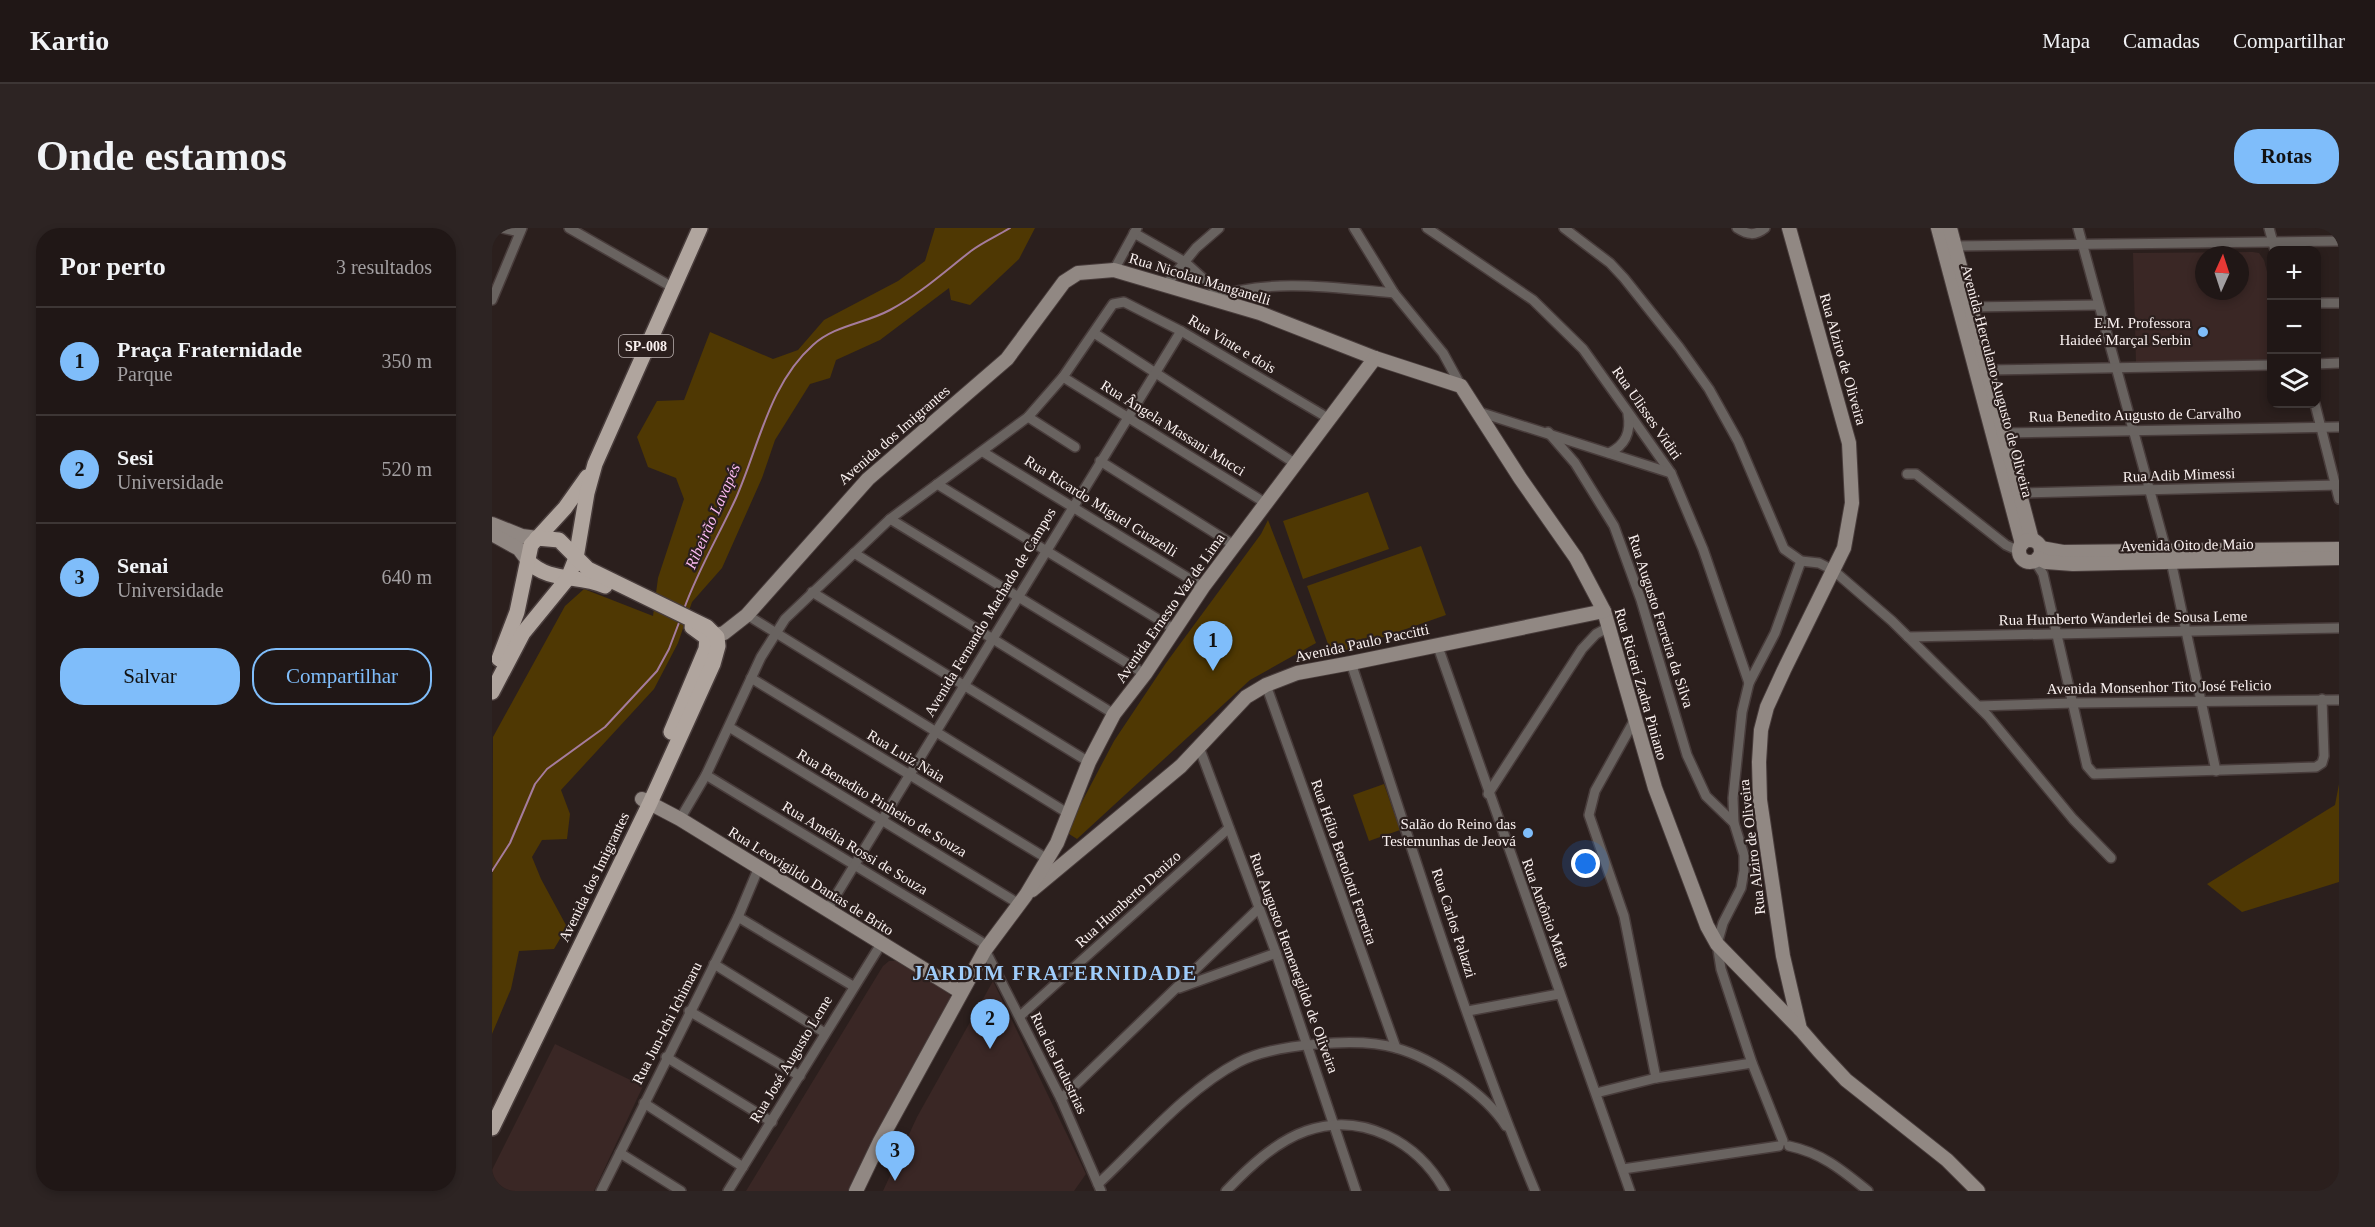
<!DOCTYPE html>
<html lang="pt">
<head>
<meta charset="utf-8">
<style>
	:root { --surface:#201716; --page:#2d2423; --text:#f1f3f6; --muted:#a29fa1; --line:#3d3635; --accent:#7fbdfa }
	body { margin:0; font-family:Georgia,serif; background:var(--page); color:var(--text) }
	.controls { position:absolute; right:18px; top:18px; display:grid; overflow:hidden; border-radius:12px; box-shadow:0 3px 9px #0003 }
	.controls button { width:54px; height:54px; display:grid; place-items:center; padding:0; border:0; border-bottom:2px solid var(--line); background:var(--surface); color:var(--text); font:30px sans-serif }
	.compass { position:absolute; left:1703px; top:18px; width:54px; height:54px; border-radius:50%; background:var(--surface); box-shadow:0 3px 9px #0003; rotate:3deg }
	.you { position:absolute; left:1094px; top:636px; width:21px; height:21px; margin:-15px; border:4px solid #fff; border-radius:50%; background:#1a73e8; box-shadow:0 0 0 9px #1a73e833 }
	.badge { display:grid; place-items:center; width:39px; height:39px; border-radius:50%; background:var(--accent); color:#111; font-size:20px; font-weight:700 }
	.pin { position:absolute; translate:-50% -50px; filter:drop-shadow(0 2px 3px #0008) }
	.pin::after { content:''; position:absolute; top:32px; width:21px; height:18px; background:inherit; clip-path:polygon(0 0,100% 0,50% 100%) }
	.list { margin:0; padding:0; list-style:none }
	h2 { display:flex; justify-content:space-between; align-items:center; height:78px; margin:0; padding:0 24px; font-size:26px }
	h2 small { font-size:20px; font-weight:400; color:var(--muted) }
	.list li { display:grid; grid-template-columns:39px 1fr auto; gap:18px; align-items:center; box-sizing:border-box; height:108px; padding:0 24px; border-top:2px solid var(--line) }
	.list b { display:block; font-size:22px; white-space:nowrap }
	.list p { margin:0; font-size:20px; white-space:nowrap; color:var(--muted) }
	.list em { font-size:20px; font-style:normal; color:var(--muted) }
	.actions { display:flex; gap:12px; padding:18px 24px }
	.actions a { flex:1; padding:14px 0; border:2px solid var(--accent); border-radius:24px; text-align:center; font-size:21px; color:var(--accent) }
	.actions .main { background:var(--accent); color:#111 }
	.icon { flex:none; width:33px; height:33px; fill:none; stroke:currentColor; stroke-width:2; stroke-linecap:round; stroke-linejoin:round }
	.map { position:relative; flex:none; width:1847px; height:963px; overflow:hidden; border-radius:24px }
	header { display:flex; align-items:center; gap:36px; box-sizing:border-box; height:84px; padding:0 30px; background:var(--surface); border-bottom:2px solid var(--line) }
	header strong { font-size:28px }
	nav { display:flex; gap:33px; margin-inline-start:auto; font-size:21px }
	.intro { display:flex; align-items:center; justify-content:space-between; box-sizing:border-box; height:144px; padding:0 36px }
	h1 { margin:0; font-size:42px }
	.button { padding:15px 27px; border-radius:24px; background:var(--accent); color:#111; font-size:21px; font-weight:700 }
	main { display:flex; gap:36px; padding:0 36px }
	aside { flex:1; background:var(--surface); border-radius:24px; box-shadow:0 3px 9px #0003 }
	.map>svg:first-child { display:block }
	.built { fill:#3a2725; fill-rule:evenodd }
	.green { fill:#4f3803 }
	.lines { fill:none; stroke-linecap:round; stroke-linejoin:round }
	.stream { stroke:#a57c9d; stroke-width:2 }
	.street-casing { stroke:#483c3b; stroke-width:12 }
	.secondary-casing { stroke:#483c3b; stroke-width:16 }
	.primary-casing { stroke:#483c3b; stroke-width:18 }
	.street { stroke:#696360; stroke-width:9 }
	.secondary { stroke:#918883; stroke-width:14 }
	.primary { stroke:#b0a59e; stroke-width:15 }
	.poi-dot { fill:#7fbdfa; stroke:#2b1f1d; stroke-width:2 }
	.labels { text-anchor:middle; stroke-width:4.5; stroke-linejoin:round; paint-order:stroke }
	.shield { fill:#2b1f1d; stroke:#bcb2b1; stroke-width:1.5 }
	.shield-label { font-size:14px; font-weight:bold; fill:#faf1f0 }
	.street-label { font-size:15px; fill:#faf1f0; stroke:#2b1f1d }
	.poi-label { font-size:15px; fill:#faf1f0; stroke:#2b1f1d; text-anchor:end }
	.water-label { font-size:16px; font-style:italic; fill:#fdbcf3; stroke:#2b1f1d }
	.district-label { font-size:21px; font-weight:bold; letter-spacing:1.5px; fill:#9fccfa; stroke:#2b1f1d }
</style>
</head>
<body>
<header>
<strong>Kartio</strong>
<nav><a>Mapa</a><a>Camadas</a><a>Compartilhar</a></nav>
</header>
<div class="intro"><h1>Onde estamos</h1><a class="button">Rotas</a></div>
<main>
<aside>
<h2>Por perto<small>3 resultados</small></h2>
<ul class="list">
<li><span class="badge">1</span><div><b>Praça Fraternidade</b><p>Parque</p></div><em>350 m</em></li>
<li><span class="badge">2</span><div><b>Sesi</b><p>Universidade</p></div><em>520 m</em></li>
<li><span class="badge">3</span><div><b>Senai</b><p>Universidade</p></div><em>640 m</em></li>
</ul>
<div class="actions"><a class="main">Salvar</a><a>Compartilhar</a></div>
</aside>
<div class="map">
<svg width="1847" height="963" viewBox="0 0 1847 963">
	<rect width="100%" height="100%" fill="#2b1f1d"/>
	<g class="built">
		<path d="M1761 24 1767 25 1772 32 1779 59V131L1644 135 1641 25ZM1712 27H1748V63H1712Z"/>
		<polygon points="397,733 404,733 456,764 460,770 393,896 375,923 357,963 254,963 391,738"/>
		<polygon points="501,753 594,946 582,963 391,963 425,889"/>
		<polygon points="63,816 151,858 102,963 0,963 0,942"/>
	</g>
	<g class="green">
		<polygon points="443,0 543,0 527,31 478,77 459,72 457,60 388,112 344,132 338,150 318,156 283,212 270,250 230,340 200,374 186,415 162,461 69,562 78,586 75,611 50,612 40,629 49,651 75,699 62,721 27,723 19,761 0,806 1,509 73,378 92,361 161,388 166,350 192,271 184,250 156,239 145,209 165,173 192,172 218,104 281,131 306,122 332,92 406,53 433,33"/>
		<polygon points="876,264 897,321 811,351 791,293"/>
		<polygon points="776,292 824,415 758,452 585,611 574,604 622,513 674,435 769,306"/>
		<polygon points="929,318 954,387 840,427 815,358"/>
		<polygon points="892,556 908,602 877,613 861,567"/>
		<polygon points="1847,556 1847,654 1750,684 1715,656 1843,577"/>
	</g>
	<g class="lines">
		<g class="stream">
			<path d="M192 381C206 342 227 307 244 270 267 218 277 156 321 117 343 97 372 96 398 82 428 66 452 44 479 23 491 14 505 8 518 0"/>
			<polyline points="0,643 18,615 43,556 55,541 113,499 165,443 177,421 188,392"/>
		</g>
		<g class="street-casing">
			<g id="street">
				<polyline points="10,0 28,4"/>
				<polyline points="77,0 180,59"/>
				<polyline points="862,0 902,65 951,125 969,158"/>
				<polyline points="935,0 1041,72 1091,121 1136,184 1179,245 1211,321 1257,455"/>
				<polyline points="1072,0 1118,35 1132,50 1187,119 1217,161 1246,213 1292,321 1309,333 1327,335 1341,342 1400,393 1496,488 1581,591 1619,630"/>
				<path d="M1245 0C1256 7 1263 8 1273 0"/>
				<polyline points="1586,0 1674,322"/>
				<polyline points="1777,0 1783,22"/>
				<polyline points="642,5 693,34 728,66"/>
				<polyline points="1463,18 1847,13"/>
				<polyline points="622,42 645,0"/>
				<polyline points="673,58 704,20 727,0"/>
				<path d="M717 70C781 50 837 59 902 65"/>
				<polyline points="0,72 30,0"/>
				<polyline points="1824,75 1847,75"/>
				<polyline points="1479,79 1606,77"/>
				<polyline points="602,105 804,236"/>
				<polyline points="1824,136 1847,135"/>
				<polyline points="1496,142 1780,137"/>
				<polyline points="571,149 775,276"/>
				<polyline points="1823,176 1847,271"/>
				<polyline points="987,184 1179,245"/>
				<polyline points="536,189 583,219"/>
				<polyline points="1056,204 1083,235 1122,298 1149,372 1195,527 1214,568 1242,595"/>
				<polyline points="1512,205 1847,199"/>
				<polyline points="491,224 711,359"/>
				<path d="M1117 225C1134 217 1139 204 1136 186"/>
				<polyline points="608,233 742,317"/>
				<polyline points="1415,246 1424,246 1514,317 1527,323"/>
				<polyline points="445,256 682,401"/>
				<polyline points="1528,265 1847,257"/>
				<polyline points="398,291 653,446"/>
				<polyline points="362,325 622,486"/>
				<polyline points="1543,333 1551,346 1595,538 1602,546 1824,539 1830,535 1832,528 1830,471"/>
				<polyline points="1679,333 1724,543"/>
				<polyline points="320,364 597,534"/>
				<polyline points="255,387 577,586"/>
				<polyline points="1416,409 1847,400"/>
				<polyline points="945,416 1138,963"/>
				<path d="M859 435C918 611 971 791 1043 963"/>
				<polyline points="259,450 554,630"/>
				<polyline points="774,457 904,820"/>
				<polyline points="1487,478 1582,475 1847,472"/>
				<polyline points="1142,493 1103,563 1097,587 1132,688 1164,850"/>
				<polyline points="237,499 527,676"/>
				<polyline points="707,519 784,725 864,963"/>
				<polyline points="214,547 496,718"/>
				<polyline points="996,566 1090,421 1104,406 1117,399"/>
				<polyline points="188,591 214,547 269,429 293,391 398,291 536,189 571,149 621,76 632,74 689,103 836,190"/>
				<polyline points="335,682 689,103"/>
				<polyline points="246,689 361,758"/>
				<polyline points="493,722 569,871 609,963"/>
				<polyline points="222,736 333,805"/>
				<polyline points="687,760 784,725"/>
				<polyline points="197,783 308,848"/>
				<polyline points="976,783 1067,766"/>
				<polyline points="528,788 737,600"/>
				<polyline points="174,829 280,894"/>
				<polyline points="1104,865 1164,850 1260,835"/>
				<polyline points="569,871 766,681"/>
				<polyline points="152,875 251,939"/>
				<polyline points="1291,913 1260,835 1229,741 1225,716 1231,695 1249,660 1252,643 1252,627 1242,595 1241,570 1250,484 1257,455 1283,405 1309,333"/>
				<path d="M1297 918C1330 925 1350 942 1376 963"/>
				<polyline points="128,925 189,963"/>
				<polyline points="1131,941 1287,918"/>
				<path d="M606 956C649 916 695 861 747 834 781 816 867 809 904 820 940 830 994 866 1014 898"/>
				<polyline points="109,963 246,689 267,639"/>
				<polyline points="236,963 389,716"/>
				<path d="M734 963C756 940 783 914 814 903 870 883 926 914 953 963"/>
			</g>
		</g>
		<g class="secondary-casing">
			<g id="secondary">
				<polyline points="1297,0 1357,215 1360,275 1352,320 1292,442 1275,479 1269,502 1267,534 1268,572 1291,728 1308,801 1327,823 1354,852 1455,932 1486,963"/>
				<polyline points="1446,0 1530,316"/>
				<polyline points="1458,0 1540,312"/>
				<polyline points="0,296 30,308 45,310"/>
				<polyline points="0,306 27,321 36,333"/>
				<circle cx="1538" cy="323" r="11"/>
				<polyline points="1549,320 1571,324 1847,321"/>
				<polyline points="1546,330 1554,334 1581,336 1847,330"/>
				<polyline points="215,410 232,405 255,387 376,251 515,131 572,54 586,45 622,42 768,85 883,130 969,158 1028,250 1084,330 1112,383 1163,560 1215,698 1225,716 1308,801"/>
				<polyline points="150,571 188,591 469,764"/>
				<polyline points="540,662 689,538 754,469 774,457 805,445 859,435 1112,383"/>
				<polyline points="364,963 388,913 493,722 534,667 565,615 597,534 622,486 653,446 711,359 883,130"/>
			</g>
		</g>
		<g class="primary-casing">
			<g id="primary">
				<path d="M36 333C57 355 86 346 113 358"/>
				<polyline points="7,431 25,384 39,317 73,280 95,249"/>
				<polyline points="0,464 31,405 76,350 84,330 95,265 103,236 208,0"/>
				<polyline points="179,504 214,421 215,410 200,399"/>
				<polyline points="0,900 158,575 221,436 226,418 225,409 215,399 96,341 67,312 45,310"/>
			</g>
		</g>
		<use href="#street" class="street"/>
		<use href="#secondary" class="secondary"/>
		<use href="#primary" class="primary"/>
	</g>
	<g class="poi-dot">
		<circle cx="1711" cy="104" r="6"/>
		<circle cx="1036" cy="605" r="6"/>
	</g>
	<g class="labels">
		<rect class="shield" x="127" y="107" width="54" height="22" rx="4.5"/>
		<g class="shield-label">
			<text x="154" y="123">SP-008</text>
		</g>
		<g class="street-label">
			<text transform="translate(708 51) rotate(17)" y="5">Rua Nicolau Manganelli</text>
			<text transform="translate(740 116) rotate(31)" y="5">Rua Vinte e dois</text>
			<text transform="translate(1351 131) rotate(74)" y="5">Rua Alziro de Oliveira</text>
			<text transform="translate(1505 153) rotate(75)" y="5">Avenida Herculano Augusto de Oliveira</text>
			<text transform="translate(1155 185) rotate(55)" y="5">Rua Ulisses Vidiri</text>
			<text transform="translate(1643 187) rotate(-1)" y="5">Rua Benedito Augusto de Carvalho</text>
			<text transform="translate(681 200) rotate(32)" y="5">Rua Ângela Massani Mucci</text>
			<text transform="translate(402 207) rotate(-41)" y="5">Avenida dos Imigrantes</text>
			<text transform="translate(1687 247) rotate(-2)" y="5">Rua Adib Mimessi</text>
			<text transform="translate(609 278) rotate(32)" y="5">Rua Ricardo Miguel Guazelli</text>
			<text transform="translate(1695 317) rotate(-1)" y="5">Avenida Oito de Maio</text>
			<text transform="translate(678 380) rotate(-55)" y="5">Avenida Ernesto Vaz de Lima</text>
			<text transform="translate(498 384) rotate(-59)" y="5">Avenida Fernando Machado de Campos</text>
			<text transform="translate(1631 390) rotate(-1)" y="5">Rua Humberto Wanderlei de Sousa Leme</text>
			<text transform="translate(1169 393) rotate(72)" y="5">Rua Augusto Ferreira da Silva</text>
			<text transform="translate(870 415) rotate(-12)" y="5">Avenida Paulo Paccitti</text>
			<text transform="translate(1149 456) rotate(74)" y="5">Rua Ricieri Zadra Piniano</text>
			<text transform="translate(1667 459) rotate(-1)" y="5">Avenida Monsenhor Tito José Felicio</text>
			<text transform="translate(414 528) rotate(31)" y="5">Rua Luiz Naia</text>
			<text transform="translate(390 575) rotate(31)" y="5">Rua Benedito Pinheiro de Souza</text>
			<text transform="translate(1260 619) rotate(-97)" y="5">Rua Alziro de Oliveira</text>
			<text transform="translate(363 620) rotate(31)" y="5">Rua Amélia Rossi de Souza</text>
			<text transform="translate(852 634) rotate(71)" y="5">Rua Hélio Bertolotti Ferreira</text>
			<text transform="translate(102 649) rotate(-64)" y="5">Avenida dos Imigrantes</text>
			<text transform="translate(319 653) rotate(32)" y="5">Rua Leovigildo Dantas de Brito</text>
			<text transform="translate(636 671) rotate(-42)" y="5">Rua Humberto Denizo</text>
			<text transform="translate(1054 685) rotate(70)" y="5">Rua Antônio Matta</text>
			<text transform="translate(962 695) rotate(72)" y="5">Rua Carlos Palazzi</text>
			<text transform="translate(802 735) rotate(70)" y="5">Rua Augusto Hemenegildo de Oliveira</text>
			<text transform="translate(175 795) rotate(-63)" y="5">Rua Jun-Ichi Ichimaru</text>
			<text transform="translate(299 831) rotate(-59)" y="5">Rua José Augusto Leme</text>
			<text transform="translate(567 835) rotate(64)" y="5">Rua das Industrias</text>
		</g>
		<g class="poi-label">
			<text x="1699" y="100">E.M. Professora<tspan x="1699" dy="17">Haideé Marçal Serbin</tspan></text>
			<text x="1024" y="601">Salão do Reino das<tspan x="1024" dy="17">Testemunhas de Jeová</tspan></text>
		</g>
		<g class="water-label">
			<text transform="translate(220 288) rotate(-66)" y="6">Ribeirão Lavapés</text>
		</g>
		<g class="district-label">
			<text x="563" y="752">JARDIM FRATERNIDADE</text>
		</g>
	</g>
</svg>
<div class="controls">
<button>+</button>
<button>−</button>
<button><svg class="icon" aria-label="layers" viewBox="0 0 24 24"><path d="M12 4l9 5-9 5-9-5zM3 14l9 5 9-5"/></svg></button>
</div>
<svg class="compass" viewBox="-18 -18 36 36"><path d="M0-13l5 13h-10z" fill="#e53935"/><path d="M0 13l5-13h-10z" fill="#a29fa1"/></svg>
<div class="you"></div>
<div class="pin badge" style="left:721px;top:443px">1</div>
<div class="pin badge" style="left:498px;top:821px">2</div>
<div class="pin badge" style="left:403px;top:953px">3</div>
</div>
</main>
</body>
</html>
